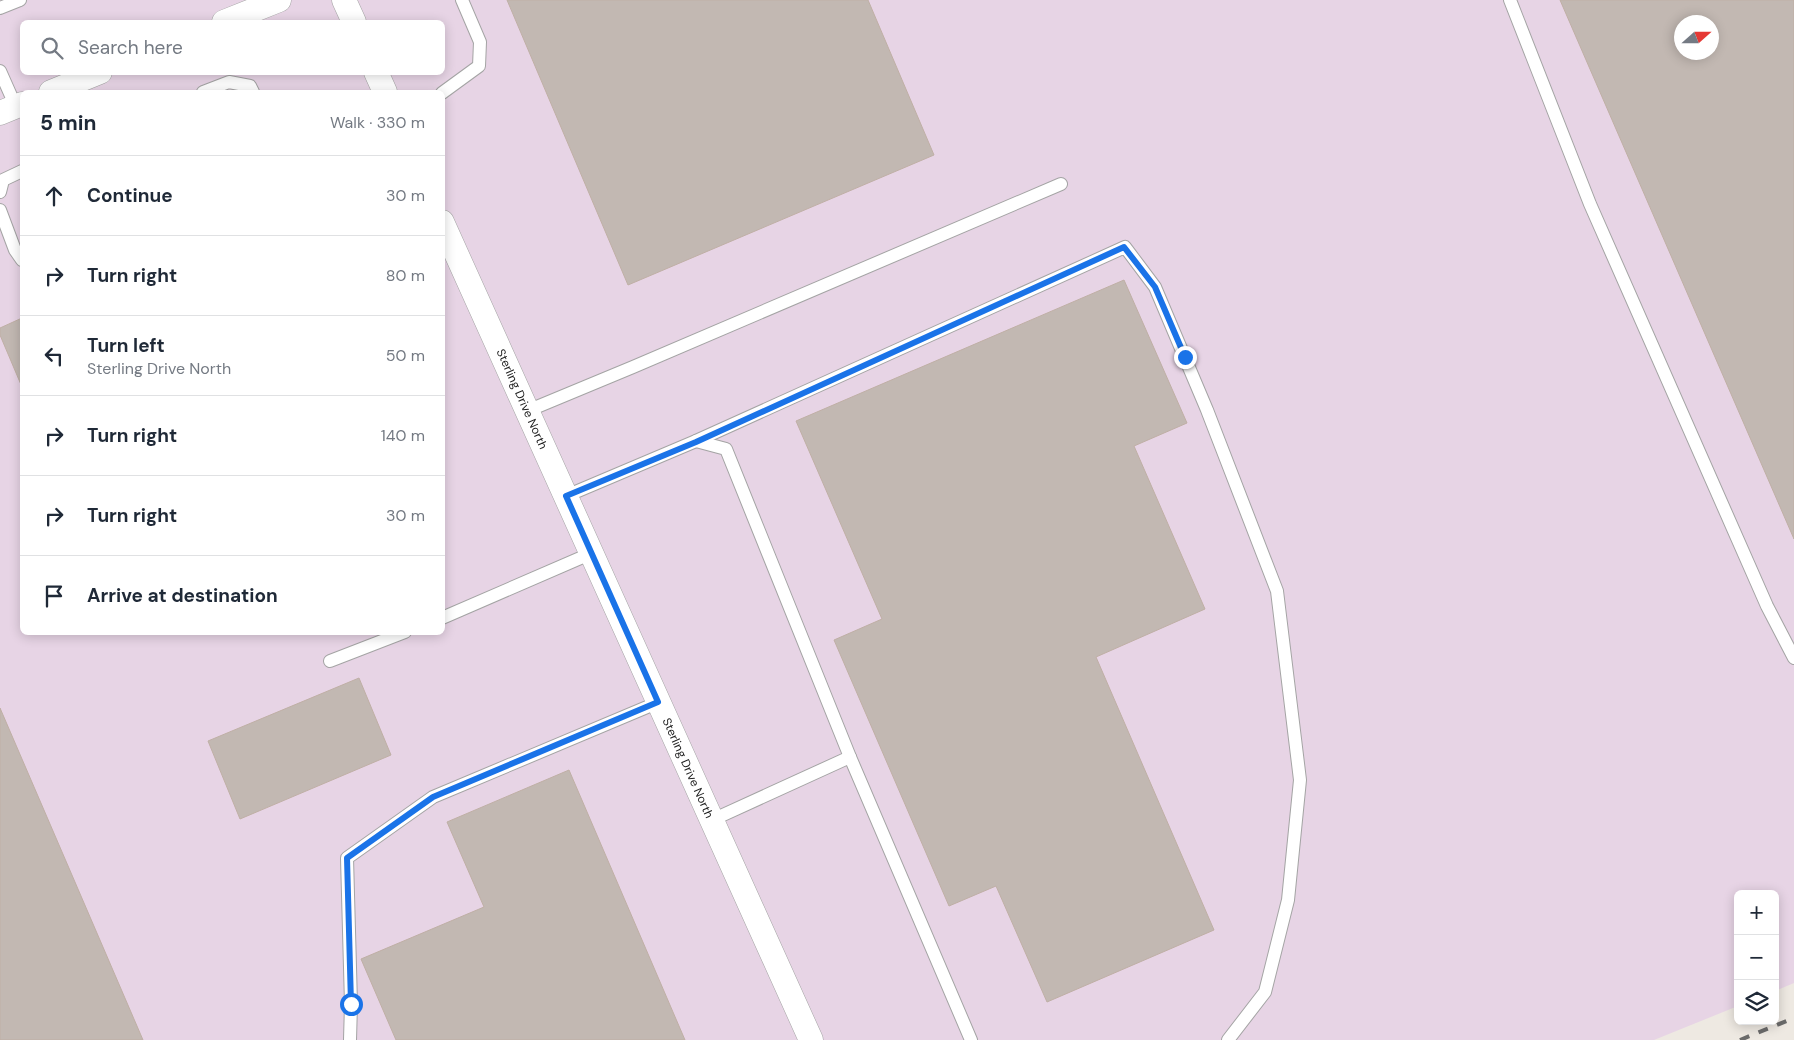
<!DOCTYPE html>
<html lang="en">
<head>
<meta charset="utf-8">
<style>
	:root { --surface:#fff; --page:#f6f6f7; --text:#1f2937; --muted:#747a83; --line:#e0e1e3 }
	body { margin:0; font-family:"DM Sans",sans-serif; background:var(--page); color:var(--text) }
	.controls { position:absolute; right:15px; bottom:15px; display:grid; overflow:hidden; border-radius:8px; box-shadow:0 2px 12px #0003 }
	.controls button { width:45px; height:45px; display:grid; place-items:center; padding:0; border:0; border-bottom:1px solid var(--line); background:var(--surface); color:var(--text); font:25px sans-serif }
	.compass { position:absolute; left:1674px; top:15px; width:45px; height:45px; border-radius:50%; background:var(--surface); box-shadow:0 2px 12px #0003; rotate:69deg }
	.stop { position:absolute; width:15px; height:15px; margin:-11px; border:4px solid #1a73e8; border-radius:50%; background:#fff }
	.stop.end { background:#1a73e8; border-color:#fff; box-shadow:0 1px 5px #0008 }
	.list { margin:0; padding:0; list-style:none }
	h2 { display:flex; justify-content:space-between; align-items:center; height:65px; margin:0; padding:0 20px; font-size:21px }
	h2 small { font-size:16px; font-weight:400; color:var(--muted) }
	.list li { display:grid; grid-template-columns:32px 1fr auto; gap:15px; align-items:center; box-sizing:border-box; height:80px; padding:0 20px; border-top:1px solid var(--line) }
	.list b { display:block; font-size:19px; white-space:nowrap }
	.list p { margin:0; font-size:16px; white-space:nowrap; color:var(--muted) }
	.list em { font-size:16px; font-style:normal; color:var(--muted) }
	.icon { flex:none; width:28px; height:28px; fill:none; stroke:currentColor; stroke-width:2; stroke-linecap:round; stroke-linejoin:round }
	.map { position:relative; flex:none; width:1794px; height:1040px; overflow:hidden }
	.search { position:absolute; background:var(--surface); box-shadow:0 2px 12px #0003; left:20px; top:20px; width:425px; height:55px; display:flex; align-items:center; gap:12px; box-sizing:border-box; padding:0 18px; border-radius:8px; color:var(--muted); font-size:19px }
	.panel { position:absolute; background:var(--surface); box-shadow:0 2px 12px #0003; left:20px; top:90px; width:425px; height:545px; border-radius:8px }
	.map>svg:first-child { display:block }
	.industrial { fill:#e7d4e5; fill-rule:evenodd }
	.building { fill:#c2b8b2; stroke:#bfafa5; fill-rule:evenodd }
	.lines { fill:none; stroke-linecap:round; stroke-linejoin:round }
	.lane-casing { stroke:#a4a4a4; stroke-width:14 }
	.street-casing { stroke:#a4a4a4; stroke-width:25 }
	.lane { stroke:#fff; stroke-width:12 }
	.street { stroke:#fff; stroke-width:24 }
	.rail { stroke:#6b6b6b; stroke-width:4; stroke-dasharray:10 10; stroke-linecap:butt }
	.route { stroke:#1a73e8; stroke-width:6 }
	.labels { text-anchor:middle; stroke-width:4.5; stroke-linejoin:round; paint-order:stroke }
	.street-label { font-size:12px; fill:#1d1d1d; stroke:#fff }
</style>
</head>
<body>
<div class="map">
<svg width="1794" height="1040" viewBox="0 0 1794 1040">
	<rect width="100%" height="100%" fill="#eee9e2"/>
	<path class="industrial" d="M0 0H1794V983L1775 991V894H1738V1006L1654 1040H0ZM22 22H442V72H22ZM1682 22H1712V52H1682ZM22 92H442V632H22Z"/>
	<g class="building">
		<polygon points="507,0 868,0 934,155 628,285"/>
		<path d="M1560 0H1794V539ZM1682 22H1712V52H1682Z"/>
		<polygon points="1124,280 1187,423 1134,446 1205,609 1096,657 1214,930 1047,1002 996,886 949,906 834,640 882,619 796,421"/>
		<polygon points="22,318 22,387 0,335 0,328"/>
		<polygon points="359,678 391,755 240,819 208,741"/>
		<polygon points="0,708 143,1040 0,1040"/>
		<polygon points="569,770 685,1040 396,1040 361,959 484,907 447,822"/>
	</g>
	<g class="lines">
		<g class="lane-casing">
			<g id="lane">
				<polyline points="1510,0 1590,204 1767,606 1794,658"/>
				<polyline points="0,8 20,0"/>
				<polyline points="0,71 16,107"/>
				<polyline points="203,92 229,82 250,86 253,92"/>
				<polyline points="442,93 479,66 480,42 462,0"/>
				<polyline points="0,192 3,180 22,171"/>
				<polyline points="0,210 15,250 22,260"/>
				<polyline points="527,411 633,367 1061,184"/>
				<polyline points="696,441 726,449 850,757 971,1040"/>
				<polyline points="566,496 696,441 1125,247 1155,287 1207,410 1277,591 1300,780 1288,900 1265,992 1228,1040"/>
				<polyline points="442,618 592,553"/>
				<polyline points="330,661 405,632"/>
				<polyline points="712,820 850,757"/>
				<polyline points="350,1040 351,1004 347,858 433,797 659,702"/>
			</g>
		</g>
		<g class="street-casing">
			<g id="street">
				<polyline points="344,0 354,22"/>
				<polyline points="224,22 279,0"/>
				<polyline points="376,72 385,92"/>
				<polyline points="51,92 100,72"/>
				<polyline points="0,113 22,104"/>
				<polyline points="442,222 811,1040"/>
			</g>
		</g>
		<use href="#lane" class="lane"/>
		<use href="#street" class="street"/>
		<polyline class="rail" points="1740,1040 1794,1018"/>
	</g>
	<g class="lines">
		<polyline class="route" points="351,1004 347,858 433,797 658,702 566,496 696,442 1124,247 1155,287 1185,357"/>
	</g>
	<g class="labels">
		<g class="street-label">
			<text transform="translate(522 399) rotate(66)" y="4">Sterling Drive North</text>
			<text transform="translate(688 768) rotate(66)" y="4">Sterling Drive North</text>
		</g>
	</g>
</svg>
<div class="controls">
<button>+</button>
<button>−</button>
<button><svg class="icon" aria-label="layers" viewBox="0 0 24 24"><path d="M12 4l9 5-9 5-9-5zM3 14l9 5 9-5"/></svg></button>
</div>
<svg class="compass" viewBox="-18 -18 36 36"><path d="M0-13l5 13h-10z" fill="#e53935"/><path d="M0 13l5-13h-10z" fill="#747a83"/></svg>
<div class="stop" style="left:351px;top:1004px"></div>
<div class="stop end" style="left:1185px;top:357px"></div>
<div class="search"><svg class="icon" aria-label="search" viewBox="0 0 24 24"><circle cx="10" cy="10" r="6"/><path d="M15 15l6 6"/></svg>Search here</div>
<section class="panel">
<h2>5 min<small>Walk · 330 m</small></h2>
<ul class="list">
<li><svg class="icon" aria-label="ahead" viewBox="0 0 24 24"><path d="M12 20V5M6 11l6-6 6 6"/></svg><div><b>Continue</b></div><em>30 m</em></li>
<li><svg class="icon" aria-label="right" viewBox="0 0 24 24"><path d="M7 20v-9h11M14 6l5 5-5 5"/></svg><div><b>Turn right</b></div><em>80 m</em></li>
<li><svg class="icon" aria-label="left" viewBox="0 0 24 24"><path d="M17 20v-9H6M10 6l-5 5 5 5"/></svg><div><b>Turn left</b><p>Sterling Drive North</p></div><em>50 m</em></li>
<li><svg class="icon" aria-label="right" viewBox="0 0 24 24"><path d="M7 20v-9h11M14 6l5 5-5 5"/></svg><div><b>Turn right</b></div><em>140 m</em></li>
<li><svg class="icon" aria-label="right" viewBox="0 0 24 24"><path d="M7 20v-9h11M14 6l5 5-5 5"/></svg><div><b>Turn right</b></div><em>30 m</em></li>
<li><svg class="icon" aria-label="arrive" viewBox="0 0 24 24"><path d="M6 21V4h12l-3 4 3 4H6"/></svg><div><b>Arrive at destination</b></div></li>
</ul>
</section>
</div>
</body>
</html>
